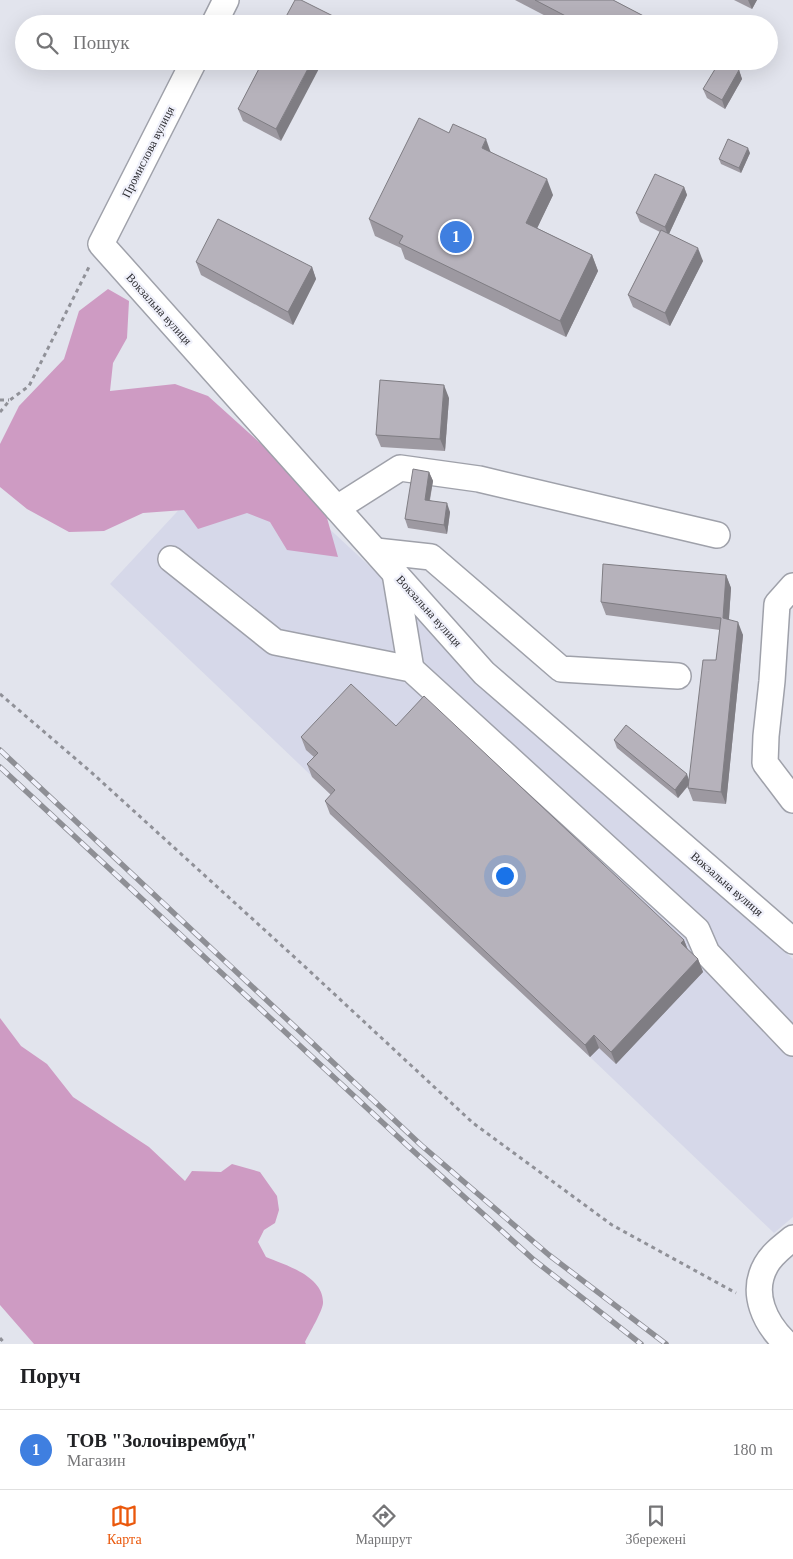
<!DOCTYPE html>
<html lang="uk">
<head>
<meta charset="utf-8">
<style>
	:root { --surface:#fff; --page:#f6f6f6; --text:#202124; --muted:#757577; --line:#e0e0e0; --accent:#ea580c }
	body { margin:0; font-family:"Times New Roman",serif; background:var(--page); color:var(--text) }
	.you { position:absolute; left:504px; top:875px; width:18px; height:18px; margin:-12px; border:4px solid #fff; border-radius:50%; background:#1a73e8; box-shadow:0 0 0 8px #1a73e833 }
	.badge { display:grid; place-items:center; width:32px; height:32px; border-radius:50%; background:var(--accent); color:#fff; font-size:16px; font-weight:700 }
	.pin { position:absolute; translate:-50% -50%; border:2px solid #fff; box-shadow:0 1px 5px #0006 }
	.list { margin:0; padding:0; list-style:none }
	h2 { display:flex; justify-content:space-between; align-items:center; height:65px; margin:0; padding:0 20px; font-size:21px }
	h2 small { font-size:16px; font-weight:400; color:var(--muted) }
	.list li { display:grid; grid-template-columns:32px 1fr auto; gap:15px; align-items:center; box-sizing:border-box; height:80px; padding:0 20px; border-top:1px solid var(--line) }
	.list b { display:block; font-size:19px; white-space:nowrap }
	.list p { margin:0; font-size:16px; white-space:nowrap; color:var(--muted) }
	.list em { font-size:16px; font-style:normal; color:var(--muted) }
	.icon { flex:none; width:28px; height:28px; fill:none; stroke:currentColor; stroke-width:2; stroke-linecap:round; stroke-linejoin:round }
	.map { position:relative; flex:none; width:793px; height:1344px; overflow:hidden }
	.search { position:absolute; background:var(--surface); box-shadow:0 5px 20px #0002; left:15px; right:15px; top:15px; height:55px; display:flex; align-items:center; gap:12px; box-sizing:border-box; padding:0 18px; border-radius:28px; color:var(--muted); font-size:19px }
	.sheet { height:145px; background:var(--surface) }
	nav { display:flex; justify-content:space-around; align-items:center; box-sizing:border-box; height:70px; border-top:1px solid var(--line); background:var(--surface); font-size:14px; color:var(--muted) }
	nav a { display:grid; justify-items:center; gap:2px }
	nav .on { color:var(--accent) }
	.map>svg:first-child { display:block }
	.built { fill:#d6d8e9 }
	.forest { fill:#ce9bc3 }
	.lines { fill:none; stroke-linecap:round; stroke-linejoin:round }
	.minor-casing { stroke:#9fa1aa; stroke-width:28 }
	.path { stroke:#909198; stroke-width:3; stroke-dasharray:4 4; stroke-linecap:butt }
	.minor { stroke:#fff; stroke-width:25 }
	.rail-casing { stroke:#8e8f95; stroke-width:5.5 }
	.rail { stroke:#f0f1fb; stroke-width:4; stroke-dasharray:11; stroke-linecap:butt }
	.wall { fill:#9d99a1 }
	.shaded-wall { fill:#7f7d83 }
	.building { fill:#b6b2bb; stroke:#7f7d83 }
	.labels { text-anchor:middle; stroke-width:4.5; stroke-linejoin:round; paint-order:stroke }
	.street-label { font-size:12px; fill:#2d2d31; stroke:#f0f1fb }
</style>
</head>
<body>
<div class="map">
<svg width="793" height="1344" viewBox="0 0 793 1344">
	<rect width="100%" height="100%" fill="#e2e4ed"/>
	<polygon class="built" points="239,445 793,959 793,1217 774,1233 590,1057 340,803 110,584"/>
	<g class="forest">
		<polygon points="108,289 129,301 127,338 113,363 110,391 175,384 208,396 290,470 327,518 338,557 287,550 270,522 247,513 198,529 184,510 143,513 104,531 69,532 27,509 0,487 0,444 19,406 64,359 79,311"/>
		<path d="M0 1018 21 1046 47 1064 73 1097 149 1147 185 1181 192 1171 221 1172 232 1164 260 1172 277 1196 279 1210 275 1223 264 1230 258 1242 266 1257C285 1265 324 1276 323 1303 323 1310 309 1334 305 1342L306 1344H34L0 1305Z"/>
	</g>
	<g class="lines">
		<g class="minor-casing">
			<g id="minor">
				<polyline points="214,24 226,0"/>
				<polyline points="194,61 101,244 484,673 793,941"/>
				<polyline points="337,508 400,468 479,479 717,535"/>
				<polyline points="376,551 431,557 561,669 678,676"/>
				<polyline points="171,559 275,642 411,669 697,930 707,953 793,1043"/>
				<polyline points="395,573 411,669"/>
				<polyline points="793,586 777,604 772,681 766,736 765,763 793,800"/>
				<path d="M787 1344C765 1324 750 1293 766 1265 772 1254 783 1246 793 1238"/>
			</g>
		</g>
		<g class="path">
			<polyline points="0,400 9,400"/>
			<polyline points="0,412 10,400 29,386 89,267"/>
			<polyline points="0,694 91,772 302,964 473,1123 612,1225 736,1293"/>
			<polyline points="0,1338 5,1344"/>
		</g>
		<use href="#minor" class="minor"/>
		<g class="rail-casing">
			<g id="rail">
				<polyline points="0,750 421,1145 549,1255 666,1344"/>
				<polyline points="0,767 410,1148 534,1260 641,1344"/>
			</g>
		</g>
		<use href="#rail" class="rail"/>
	</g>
	<g class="wall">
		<polygon points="515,0 613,0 659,24 561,24"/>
		<polygon points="734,0 757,0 752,9"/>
		<polygon points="263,61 281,141 243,121 238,109"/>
		<polygon points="634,61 651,61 647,68"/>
		<polygon points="739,70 742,79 725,109 707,98 703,89"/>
		<polygon points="449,133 491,152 553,195 537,228 592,255 598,271 566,337 405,259 401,248 375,236 369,219"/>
		<polygon points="750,153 741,173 721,164 719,159"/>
		<polygon points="684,187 687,195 669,234 703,261 670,326 633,307 628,295 660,232 640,222 636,213"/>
		<polygon points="196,262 312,267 316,279 293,325 201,275"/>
		<polygon points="449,398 445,451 381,447 376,435"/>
		<polygon points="429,472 433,481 430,500 450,512 447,534 408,528 405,519"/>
		<polygon points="726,575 731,588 729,619 743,635 726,804 693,801 688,788 689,785 678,798 617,748 614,740 689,780 716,660 720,630 606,615 601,602"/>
		<polygon points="396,726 684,940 688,950 698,959 703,972 616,1064 599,1048 590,1057 330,814 325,801 331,795 312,777 307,764 314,757 306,750 301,737"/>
	</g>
	<g class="shaded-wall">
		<polygon points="748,0 757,0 752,9"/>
		<polygon points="335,17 337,24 331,24"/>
		<polygon points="312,61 323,61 281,141 276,129"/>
		<polygon points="645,61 651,61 647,68"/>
		<polygon points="739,70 742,79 725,109 722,100"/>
		<polygon points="486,139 492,156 482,148"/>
		<polygon points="748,148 750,153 741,173 739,168"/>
		<polygon points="547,179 553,195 532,239 526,223"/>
		<polygon points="684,187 687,195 668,236 665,227"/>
		<polygon points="698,248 703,261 670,326 665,313"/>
		<polygon points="592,255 598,271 566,337 560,321"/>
		<polygon points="312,267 316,279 293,325 288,312"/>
		<polygon points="444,385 449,398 445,451 440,439"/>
		<polygon points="429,472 433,481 428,508 425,500"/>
		<polygon points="447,503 450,512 447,534 444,525"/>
		<polygon points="726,575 731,588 728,631 723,618"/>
		<polygon points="738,622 743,635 726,804 721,792"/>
		<polygon points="687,774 690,783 678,798 675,790"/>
		<polygon points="684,940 689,953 681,943"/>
		<polygon points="698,959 703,972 616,1064 611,1052"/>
		<polygon points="594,1035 599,1048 590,1057 585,1045"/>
	</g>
	<g class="building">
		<polygon points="295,0 301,0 335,17 331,24 282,24"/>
		<polygon points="535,0 613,0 659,24 581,24"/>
		<polygon points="263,61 312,61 276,129 238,109"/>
		<polygon points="720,61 724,61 739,70 722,100 703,89"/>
		<polygon points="419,118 449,133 453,124 486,139 482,148 547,179 526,223 592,255 560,321 399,243 403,236 369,219"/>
		<polygon points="728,139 748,148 739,168 719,159"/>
		<polygon points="655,174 684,187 665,227 636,213"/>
		<polygon points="218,219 312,267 288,312 196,262"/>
		<polygon points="661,230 698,248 665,313 628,295"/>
		<polygon points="380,380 444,385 440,439 376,435"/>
		<polygon points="413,469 429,472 425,500 447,503 444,525 405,519"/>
		<polygon points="603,564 726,575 723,618 738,622 721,792 688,788 703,660 716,660 721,618 601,602"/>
		<polygon points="351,684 396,726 424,696 684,940 681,943 698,959 611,1052 594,1035 585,1045 325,801 335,790 307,764 318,753 301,737"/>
		<polygon points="626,725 687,774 675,790 614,740"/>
	</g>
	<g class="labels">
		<g class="street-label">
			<text transform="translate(148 152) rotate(-63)" y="4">Промислова вулиця</text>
			<text transform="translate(159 309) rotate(48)" y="4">Вокзальна вулиця</text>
			<text transform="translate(429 611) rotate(48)" y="4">Вокзальна вулиця</text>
			<text transform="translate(727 884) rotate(41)" y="4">Вокзальна вулиця</text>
		</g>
	</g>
</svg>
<div class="you"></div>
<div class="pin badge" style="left:456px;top:237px;background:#3f7fe0">1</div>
<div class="search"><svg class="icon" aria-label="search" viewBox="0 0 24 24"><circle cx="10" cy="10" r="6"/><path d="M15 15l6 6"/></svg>Пошук</div>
</div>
<section class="sheet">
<h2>Поруч<small></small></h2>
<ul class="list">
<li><span class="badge" style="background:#3f7fe0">1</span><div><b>ТОВ &quot;Золочіврембуд&quot;</b><p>Магазин</p></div><em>180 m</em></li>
</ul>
</section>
<nav>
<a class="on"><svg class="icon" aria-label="map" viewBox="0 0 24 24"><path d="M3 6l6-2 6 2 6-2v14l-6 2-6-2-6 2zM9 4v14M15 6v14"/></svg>Карта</a>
<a><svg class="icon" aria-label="directions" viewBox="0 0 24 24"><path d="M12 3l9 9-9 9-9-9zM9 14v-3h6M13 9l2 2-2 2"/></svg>Маршрут</a>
<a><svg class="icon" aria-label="saved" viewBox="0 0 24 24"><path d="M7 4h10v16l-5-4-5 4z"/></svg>Збережені</a>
</nav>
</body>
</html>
